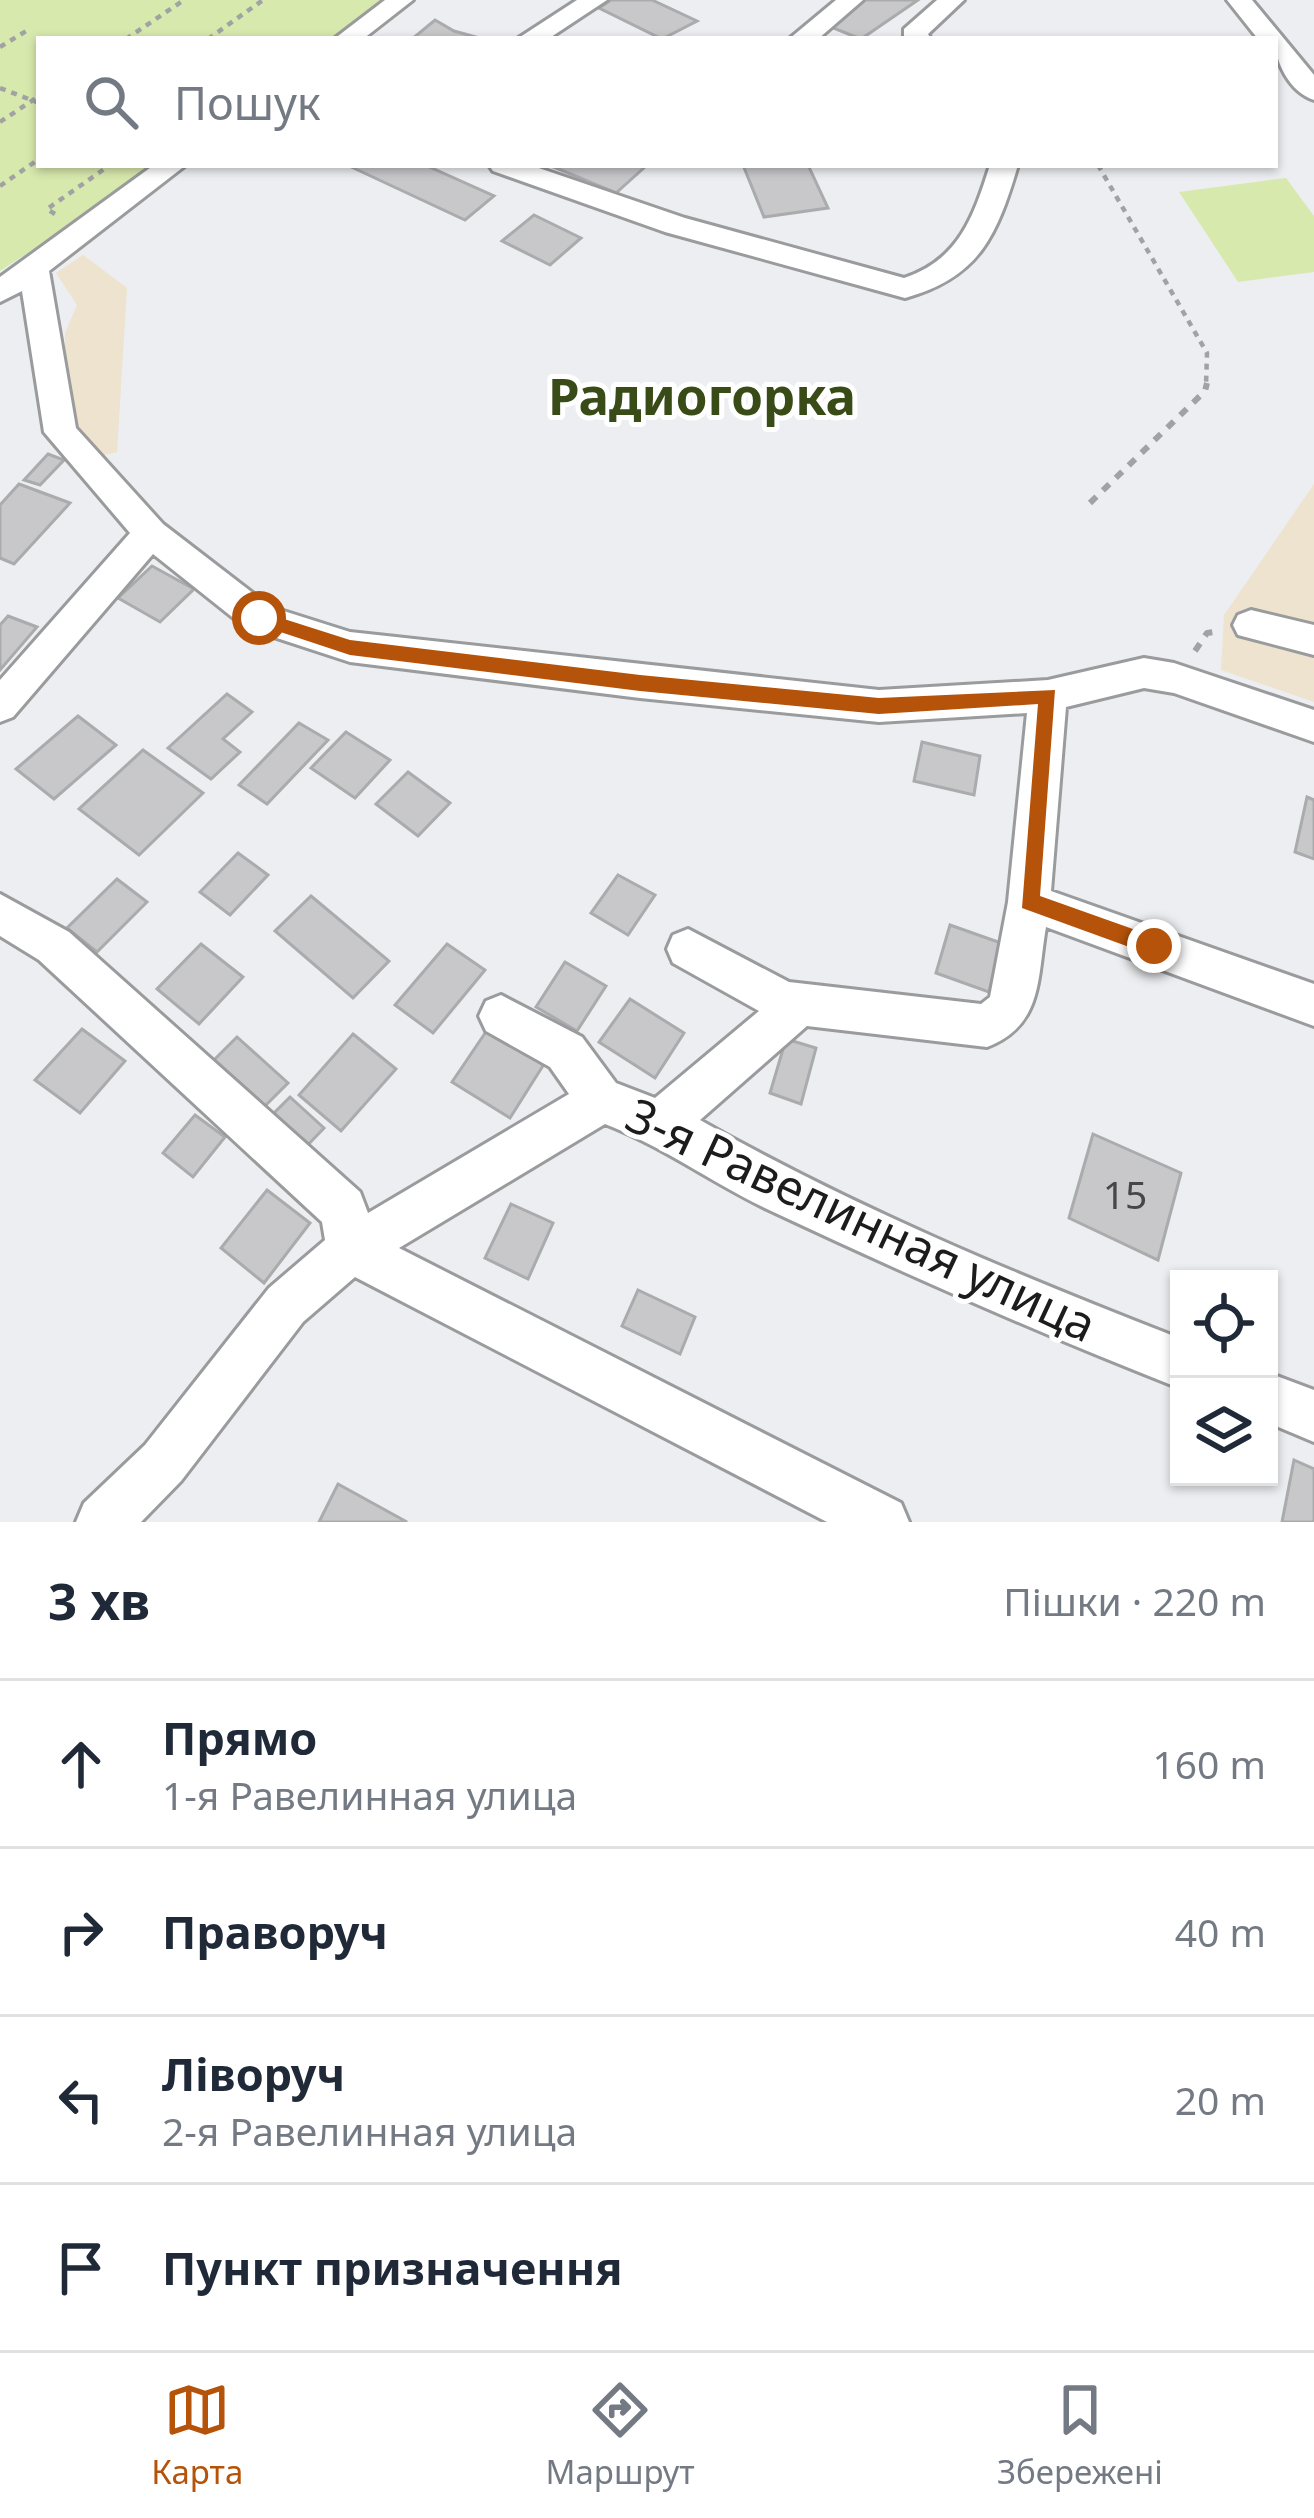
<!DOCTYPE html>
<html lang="uk">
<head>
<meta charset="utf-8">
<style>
	:root { --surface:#fff; --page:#f2f2f3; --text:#1f2937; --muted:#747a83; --line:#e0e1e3; --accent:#b45309 }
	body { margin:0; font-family:"Noto Sans",sans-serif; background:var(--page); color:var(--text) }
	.controls { position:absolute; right:36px; bottom:36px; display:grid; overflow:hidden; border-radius:0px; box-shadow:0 3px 9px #0004 }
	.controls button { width:108px; height:108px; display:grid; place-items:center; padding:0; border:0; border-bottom:3px solid var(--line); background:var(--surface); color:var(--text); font:60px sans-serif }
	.stop { position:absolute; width:36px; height:36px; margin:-27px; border:9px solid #b45309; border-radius:50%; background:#fff }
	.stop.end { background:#b45309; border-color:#fff; box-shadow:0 3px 12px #0008 }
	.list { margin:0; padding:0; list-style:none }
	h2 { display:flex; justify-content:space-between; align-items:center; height:156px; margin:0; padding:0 48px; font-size:51px }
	h2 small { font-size:39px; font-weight:400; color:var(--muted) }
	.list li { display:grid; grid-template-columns:78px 1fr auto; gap:36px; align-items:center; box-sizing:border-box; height:168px; padding:0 48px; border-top:3px solid var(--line) }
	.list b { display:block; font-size:45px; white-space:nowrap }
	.list p { margin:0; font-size:39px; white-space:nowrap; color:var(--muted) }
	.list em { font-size:39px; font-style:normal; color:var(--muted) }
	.icon { flex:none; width:66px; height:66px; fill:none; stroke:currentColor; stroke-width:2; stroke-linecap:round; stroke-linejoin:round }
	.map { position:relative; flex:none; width:1314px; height:1522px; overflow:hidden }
	.search { position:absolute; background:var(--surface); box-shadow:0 3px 9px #0004; left:36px; right:36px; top:36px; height:132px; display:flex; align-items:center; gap:30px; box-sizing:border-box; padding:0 42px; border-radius:0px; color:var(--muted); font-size:45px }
	.sheet { height:828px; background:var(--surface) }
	nav { display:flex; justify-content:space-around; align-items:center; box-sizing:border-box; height:168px; border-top:3px solid var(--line); background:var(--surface); font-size:33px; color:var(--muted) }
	nav a { display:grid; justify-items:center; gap:6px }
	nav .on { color:var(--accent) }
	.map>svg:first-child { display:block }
	.industrial { fill:#ede3ce }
	.green { fill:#d8e9ae }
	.building { fill:#c8c8cb; stroke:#aaabad; stroke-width:3 }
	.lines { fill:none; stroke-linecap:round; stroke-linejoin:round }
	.minor-casing { stroke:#9a9b9d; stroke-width:6 }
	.path-far1 { stroke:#a1a2a4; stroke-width:4.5; stroke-dasharray:6 6; stroke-linecap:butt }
	.path { stroke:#a1a2a4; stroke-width:6; stroke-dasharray:9 9; stroke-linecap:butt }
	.minor { fill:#fff; fill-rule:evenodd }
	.route { fill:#b45309 }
	.labels { text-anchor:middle; stroke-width:10; stroke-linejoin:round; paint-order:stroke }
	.near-number-label { font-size:39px; fill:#474748 }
	.near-street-label { font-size:48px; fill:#1c1c1d; stroke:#fff }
	.district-label { font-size:51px; font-weight:bold; fill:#394b16; stroke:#fff }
</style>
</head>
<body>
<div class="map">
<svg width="1314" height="1522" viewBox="0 0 1314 1522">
	<rect width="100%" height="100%" fill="#edeef1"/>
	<g class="industrial">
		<polygon points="83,255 127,288 117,452 89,459 64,427 65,333 77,305 56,273"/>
		<polygon points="1314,484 1314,702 1221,670 1224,615"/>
	</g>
	<g class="green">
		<polygon points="0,0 384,0 337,39 39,39 39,165 162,165 0,271"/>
		<polygon points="1286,178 1314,216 1314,272 1238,282 1179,192"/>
	</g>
	<g class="building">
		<polygon points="611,0 652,0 697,21 662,39 599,8"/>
		<polygon points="859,0 918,0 861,39 823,24"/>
		<polygon points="435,20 454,31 483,39 412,39"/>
		<polygon points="347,165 425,165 494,196 465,220"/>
		<polygon points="549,165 647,165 616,193"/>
		<polygon points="743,165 808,165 828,208 764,217"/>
		<polygon points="534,215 581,238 550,265 502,241"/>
		<polygon points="48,454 64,460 40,485 24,480"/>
		<polygon points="19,484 70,503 14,564 0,558 0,505"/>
		<polygon points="152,566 194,589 160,622 118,598"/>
		<polygon points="8,616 37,627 0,670 0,625"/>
		<polygon points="227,694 252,712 223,739 240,752 211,779 168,748"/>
		<polygon points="78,716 116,745 54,799 16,769"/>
		<polygon points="299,723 328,740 267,804 239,785"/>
		<polygon points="346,732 390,760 355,798 311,768"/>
		<polygon points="922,742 980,756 974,795 914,781"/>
		<polygon points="143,750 203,793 139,855 79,809"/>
		<polygon points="408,772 450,803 418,836 376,804"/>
		<polygon points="1307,797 1314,800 1314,859 1295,852"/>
		<polygon points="238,853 268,875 230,915 200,892"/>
		<polygon points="618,875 655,895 628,935 591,913"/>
		<polygon points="117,879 147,902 97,952 67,928"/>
		<polygon points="311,896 389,961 353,998 275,931"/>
		<polygon points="950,925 1001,943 989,992 936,973"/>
		<polygon points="201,944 243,977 199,1024 157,989"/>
		<polygon points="447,944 485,970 433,1033 395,1005"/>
		<polygon points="565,962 606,986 577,1031 536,1007"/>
		<polygon points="630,999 684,1033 655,1078 599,1042"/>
		<polygon points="494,1020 551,1053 510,1118 452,1082"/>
		<polygon points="82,1029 125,1061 80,1113 35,1080"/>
		<polygon points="353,1034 396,1069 341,1131 299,1095"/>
		<polygon points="237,1037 288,1083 264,1107 214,1060"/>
		<polygon points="786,1039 816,1048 801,1104 770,1093"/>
		<polygon points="290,1097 324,1128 302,1151 268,1119"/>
		<polygon points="195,1115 225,1137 193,1177 163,1153"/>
		<polygon points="1093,1134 1181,1173 1158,1260 1069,1218"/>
		<polygon points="267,1190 310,1223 264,1283 221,1248"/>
		<polygon points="511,1204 553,1223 528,1279 485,1258"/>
		<polygon points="638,1290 695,1317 680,1354 622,1326"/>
		<polygon points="1294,1460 1314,1469 1314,1522 1282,1522"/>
		<polygon points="338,1484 407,1522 319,1522"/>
	</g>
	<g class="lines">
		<g class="minor-casing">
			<g id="minor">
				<polygon points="385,0 413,0 363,39 334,39"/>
				<polygon points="577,0 607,0 548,39 517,39"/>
				<polygon points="836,0 863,0 818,39 789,39"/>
				<polygon points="937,0 964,0 928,34 931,39 904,39 904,29"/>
				<path d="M1227 0H1252L1314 75V100C1290 92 1275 63 1275 39H1258Z"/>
				<path d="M154 165H186L49 271 76 428 163 524 271 607 350 632 879 690 1048 680 1144 658 1174 663 1314 710V742L1174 693 1144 688 1066 707 1051 891 1314 984V1026L1046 927C1037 979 1043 1025 987 1047L807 1026 700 1120C853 1207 1015 1274 1179 1338V1388C1039 1333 903 1273 767 1209 711 1182 662 1146 605 1124L399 1248 901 1503 909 1522H827L355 1277 303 1322 181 1481 141 1522H76L84 1503 145 1445 269 1288 325 1240 322 1222 39 960 0 936V894L69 932 360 1192 368 1213 569 1094 550 1067 486 1031 479 1016 486 1001 501 995 582 1037 616 1083 655 1098 759 1011 673 963 667 949 673 935 688 929 789 982 981 1004 990 997 1008 902 1027 713 879 722 640 698 350 662 246 628 153 554 13 717 0 722V680L130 533 44 432 22 291 0 302V277Z"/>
				<path d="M489 165H530L685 218 904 278C959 260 974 216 990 165H1018C997 235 980 277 905 298L665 232 493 171Z"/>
				<polygon points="1251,610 1314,625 1314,655 1238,635 1233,625 1238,615"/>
				<polygon points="1269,1373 1314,1390 1314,1442 1269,1423"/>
			</g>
		</g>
		<g class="path-far1">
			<polyline points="126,39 184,0"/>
			<polyline points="208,39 263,0"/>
			<polyline points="0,47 28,30"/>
			<polyline points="0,88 39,103"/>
			<polyline points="0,122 39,96"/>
			<polyline points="1098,165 1207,353 1206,386"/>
			<polyline points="0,186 39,159"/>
			<polyline points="55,214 47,209 110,165"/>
		</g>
		<g class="path">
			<polyline points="1090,503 1205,391 1207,383"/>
			<polyline points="1195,651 1207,633 1220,631"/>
		</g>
		<use href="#minor" class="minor"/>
	</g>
	<polygon class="route" points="259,611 350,640 640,675 879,698 1055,690 1040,896 1161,939 1164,946 1154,956 1022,908 1038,704 879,714 640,691 350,655 253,623 253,613"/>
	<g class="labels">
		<g class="near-number-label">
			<text x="1125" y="1209">15</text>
		</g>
		<g class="near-street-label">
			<text transform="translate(861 1220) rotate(25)" y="17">3-я Равелинная улица</text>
		</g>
		<g class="district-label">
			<text x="702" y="415">Радиогорка</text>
		</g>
	</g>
</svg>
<div class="controls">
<button><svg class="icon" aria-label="locate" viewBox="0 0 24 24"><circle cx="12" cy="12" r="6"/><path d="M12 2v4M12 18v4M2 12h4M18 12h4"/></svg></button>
<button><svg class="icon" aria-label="layers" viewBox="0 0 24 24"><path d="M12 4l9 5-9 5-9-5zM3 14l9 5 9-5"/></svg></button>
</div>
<div class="stop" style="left:259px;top:618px"></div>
<div class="stop end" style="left:1154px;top:946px"></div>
<div class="search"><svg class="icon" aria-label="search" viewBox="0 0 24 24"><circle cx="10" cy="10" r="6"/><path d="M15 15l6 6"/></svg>Пошук</div>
</div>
<section class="sheet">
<h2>3 хв<small>Пішки · 220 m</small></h2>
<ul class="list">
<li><svg class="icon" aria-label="ahead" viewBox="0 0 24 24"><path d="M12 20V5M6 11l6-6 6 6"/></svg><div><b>Прямо</b><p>1-я Равелинная улица</p></div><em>160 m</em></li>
<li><svg class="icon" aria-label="right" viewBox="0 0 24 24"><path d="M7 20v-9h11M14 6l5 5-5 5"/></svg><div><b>Праворуч</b></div><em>40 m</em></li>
<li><svg class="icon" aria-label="left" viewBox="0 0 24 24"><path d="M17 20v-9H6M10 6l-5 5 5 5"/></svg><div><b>Ліворуч</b><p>2-я Равелинная улица</p></div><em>20 m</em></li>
<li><svg class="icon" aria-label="arrive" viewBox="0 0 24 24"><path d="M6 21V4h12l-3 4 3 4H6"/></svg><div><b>Пункт призначення</b></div></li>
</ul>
</section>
<nav>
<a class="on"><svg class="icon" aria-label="map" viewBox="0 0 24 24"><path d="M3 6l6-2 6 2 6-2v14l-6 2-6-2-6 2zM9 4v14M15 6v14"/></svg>Карта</a>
<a><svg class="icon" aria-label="directions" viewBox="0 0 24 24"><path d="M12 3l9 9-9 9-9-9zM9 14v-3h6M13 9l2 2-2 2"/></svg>Маршрут</a>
<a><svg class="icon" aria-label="saved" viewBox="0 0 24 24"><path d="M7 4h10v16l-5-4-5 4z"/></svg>Збережені</a>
</nav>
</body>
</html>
